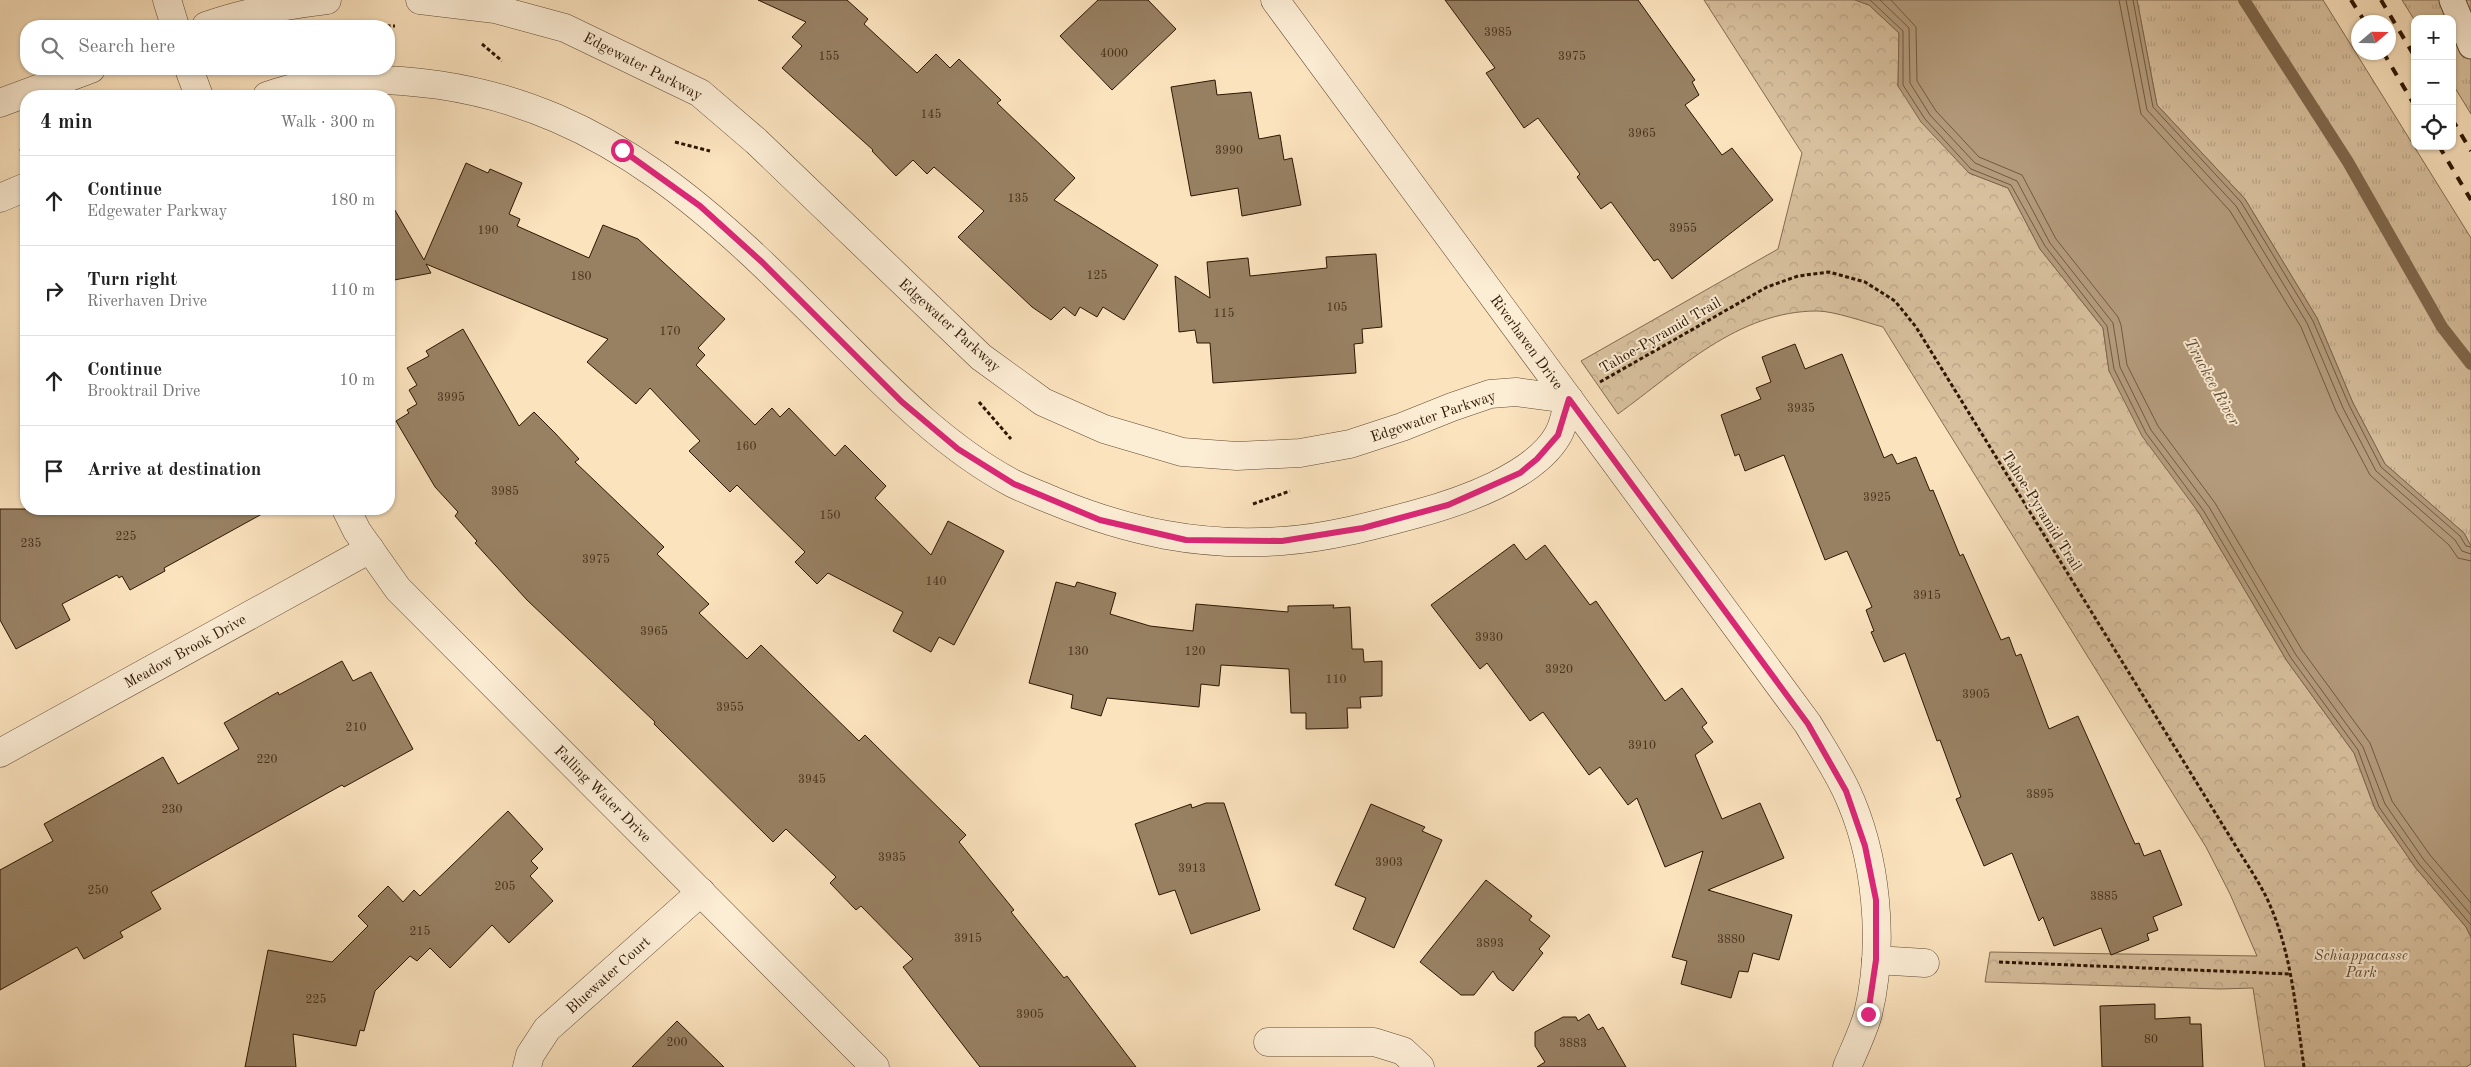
<!DOCTYPE html>
<html lang="en">
<head>
<meta charset="utf-8">
<style>
	:root { --surface:#fff; --page:#f6f6f6; --text:#222; --muted:#767676; --line:#e0e0e0 }
	body { margin:0; font-family:"Old Standard TT",serif; background:var(--page); color:var(--text) }
	.controls { position:absolute; right:15px; top:15px; display:grid; overflow:hidden; border-radius:10px; box-shadow:0 1px 4px #0004 }
	.controls button { width:45px; height:45px; display:grid; place-items:center; padding:0; border:0; border-bottom:1px solid var(--line); background:var(--surface); color:var(--text); font:25px sans-serif }
	.compass { position:absolute; left:2351px; top:15px; width:45px; height:45px; border-radius:50%; background:var(--surface); box-shadow:0 1px 4px #0004; rotate:70deg }
	.stop { position:absolute; width:15px; height:15px; margin:-11px; border:4px solid #db2777; border-radius:50%; background:#fff }
	.stop.end { background:#db2777; border-color:#fff; box-shadow:0 1px 5px #0008 }
	.list { margin:0; padding:0; list-style:none }
	h2 { display:flex; justify-content:space-between; align-items:center; height:65px; margin:0; padding:0 20px; font-size:21px }
	h2 small { font-size:16px; font-weight:400; color:var(--muted) }
	.list li { display:grid; grid-template-columns:32px 1fr auto; gap:15px; align-items:center; box-sizing:border-box; height:90px; padding:0 20px; border-top:1px solid var(--line) }
	.list b { display:block; font-size:19px; white-space:nowrap }
	.list p { margin:0; font-size:16px; white-space:nowrap; color:var(--muted) }
	.list em { font-size:16px; font-style:normal; color:var(--muted) }
	.icon { flex:none; width:28px; height:28px; fill:none; stroke:currentColor; stroke-width:2; stroke-linecap:round; stroke-linejoin:round }
	.map { position:relative; flex:none; width:2471px; height:1067px; overflow:hidden }
	.search { position:absolute; background:var(--surface); box-shadow:0 1px 4px #0004; left:20px; top:20px; width:375px; height:55px; display:flex; align-items:center; gap:12px; box-sizing:border-box; padding:0 18px; border-radius:20px; color:var(--muted); font-size:19px }
	.panel { position:absolute; background:var(--surface); box-shadow:0 1px 4px #0004; left:20px; top:90px; width:375px; height:425px; border-radius:20px }
	.map>svg:first-child { display:block }
	.grass { fill:url(#grass-tufts); stroke:#826b50 }
	.park { fill:url(#park-crowns); stroke:#826b50 }
	.water { fill:#b59d7e; stroke:#7f674c }
	.lines { fill:none; stroke-linecap:round; stroke-linejoin:round }
	.shore { stroke:#715a40; stroke-width:1 }
	.stream { stroke:#7f674c; stroke-width:12 }
	.building { fill:#988163; stroke:#2d1601 }
	.service-casing { stroke:#604930; stroke-width:27 }
	.minor-casing { stroke:#604930; stroke-width:29 }
	.path { stroke:#2d1601; stroke-width:3; stroke-dasharray:4 2.5; stroke-linecap:butt }
	.service { stroke:#fcedd5; stroke-width:25 }
	.minor { stroke:#fcedd5; stroke-width:28 }
	.rail { stroke:#2d1601; stroke-width:4; stroke-dasharray:9 9; stroke-linecap:butt }
	.route { stroke:#db2777; stroke-width:6 }
	.labels { text-anchor:middle; stroke-width:4; stroke-linejoin:round; paint-order:stroke }
	.number-label { font-size:12px; fill:#48311a }
	.street-label { font-size:15px; fill:#2d1601; stroke:#fcedd5 }
	.park-label { font-size:15px; font-style:italic; fill:#604930; stroke:#fcedd5 }
	.water-label { font-size:16px; font-style:italic; fill:#634c33; stroke:#fcedd5 }
</style>
</head>
<body>
<div class="map">
<svg width="2471" height="1067" viewBox="0 0 2471 1067">
	<defs>
		<pattern id="grass-tufts" width="24" height="20" patternUnits="userSpaceOnUse" patternTransform="scale(1.25)"><rect width="24" height="20" fill="#d8c09e"/><path d="M3 7l-1-3M5 7V3M7 7l1-3M15 17l-1-3M17 17v-4M19 17l1-3" fill="none" stroke="#baa486"/></pattern>
		<pattern id="park-crowns" width="20" height="18" patternUnits="userSpaceOnUse" patternTransform="scale(1.25)"><rect width="20" height="18" fill="#d8c09e"/><path d="M2 6a3 3 0 1 1 6 0M12 15a3 3 0 1 1 6 0" fill="none" stroke="#baa486"/></pattern>
	</defs>
	<rect width="100%" height="100%" fill="#fbe3be"/>
	<filter id="stains"><feTurbulence type="fractalNoise" baseFrequency=".004" numOctaves="4"/><feColorMatrix values="0 0 0 0 .2 0 0 0 0 .09 0 0 0 0 .02 0 0 0 .5 -.17"/></filter>
	<radialGradient id="worn" r=".72"><stop offset=".6" stop-color="#630" stop-opacity="0"/><stop offset="1" stop-color="#630" stop-opacity=".3"/></radialGradient>
	<g class="grass">
		<polygon points="2137,0 2323,0 2471,238 2471,546 2464,533 2385,464 2353,403 2317,318 2245,199 2157,105"/>
		<polygon points="2402,0 2471,0 2471,114 2452,83 2452,19 2415,19 2415,21"/>
	</g>
	<path class="park" d="M1704 0H1855L1869 5 1899 33 1898 86 1969 173 2008 188 2040 249 2103 328 2109 371 2199 513 2287 661 2354 753 2375 809 2415 867 2466 927 2471 937V1064L2466 1067H2265L2253 988 2220 989 1985 982 1990 952 2257 956 2230 894 2206 847 1883 327C1865 322 1834 311 1817 311 1738 311 1679 370 1618 414L1581 361 1778 249 1802 153Z"/>
	<polygon class="water" points="1855,0 2137,0 2157,105 2245,199 2317,318 2353,403 2385,464 2464,533 2471,546 2471,937 2466,927 2415,867 2375,809 2354,753 2287,661 2199,513 2142,436 2109,371 2103,328 2040,249 2008,188 1969,173 1921,122 1898,86 1899,33 1869,5"/>
	<g class="lines">
		<g class="shore">
			<polyline points="1870,0 1903,31 1903,85 1925,119 1971,169 2011,185 2045,246 2107,326 2114,369 2146,433 2203,510 2291,658 2358,750 2379,807 2419,864 2471,925"/>
			<polyline points="1880,0 1909,28 1910,83 1930,115 1975,163 2017,181 2050,243 2113,323 2120,367 2151,430 2209,507 2296,655 2363,747 2385,804 2424,860 2471,915"/>
			<polyline points="1891,0 1916,27 1917,81 1936,111 1979,157 2022,175 2056,239 2118,317 2121,325 2127,365 2158,426 2215,503 2302,650 2370,743 2392,801 2430,855 2471,903"/>
			<polyline points="2119,0 2141,114 2230,211 2301,327 2336,411 2370,475 2449,545 2458,558 2471,561"/>
			<polyline points="2126,0 2147,110 2236,206 2307,323 2343,408 2376,471 2455,540 2462,551 2471,554"/>
			<polyline points="2133,0 2153,107 2241,202 2313,321 2349,405 2381,467 2460,536 2466,546 2471,547"/>
		</g>
		<polyline class="stream" points="2244,0 2348,162 2442,327 2471,364"/>
	</g>
	<g class="building">
		<polygon points="758,0 847,0 868,19 864,24 917,73 936,54 950,68 959,59 1001,100 997,103 1075,178 1054,200 1158,265 1124,320 1103,307 1097,317 1080,307 1075,316 1064,307 1051,320 1032,307 958,237 984,211 934,167 927,174 913,160 896,176 872,151 873,150 782,68 802,46 792,37 806,22"/>
		<polygon points="1098,0 1148,0 1176,29 1112,90 1060,36"/>
		<polygon points="1445,0 1638,0 1695,80 1692,82 1699,95 1685,105 1722,155 1732,148 1773,200 1672,279 1658,259 1654,261 1611,202 1601,209 1577,177 1580,174 1538,118 1524,128 1486,73 1495,68"/>
		<polygon points="1215,80 1217,95 1251,92 1259,139 1280,135 1284,160 1292,158 1301,205 1242,216 1238,188 1191,196 1171,87"/>
		<polygon points="466,163 488,173 490,169 522,183 509,214 520,219 517,226 589,258 603,225 638,239 725,319 698,348 705,355 696,365 755,425 772,408 780,417 789,408 835,456 845,445 886,486 875,498 931,555 948,521 1004,551 954,645 939,637 931,652 893,631 903,612 828,573 817,584 795,562 805,552 737,485 730,492 689,451 700,441 650,388 636,404 587,362 608,339 426,264 431,273 389,281 389,200 424,260"/>
		<polygon points="1376,254 1382,327 1362,329 1363,343 1354,344 1356,373 1213,383 1210,343 1197,343 1195,330 1179,332 1175,276 1210,298 1207,262 1248,258 1250,276 1327,268 1326,257"/>
		<polygon points="463,329 519,426 534,412 555,433 579,459 575,462 664,547 657,554 709,604 699,613 747,659 761,645 859,741 865,735 966,835 959,842 1014,910 1011,912 1064,978 1067,976 1136,1067 980,1067 903,967 913,959 861,906 856,910 830,883 836,877 786,829 773,842 654,724 655,722 527,600 475,543 477,541 455,516 458,512 435,487 396,421 409,413 407,410 417,404 409,390 417,385 407,368 429,356 426,351"/>
		<polygon points="1795,344 1805,369 1842,354 1884,458 1892,454 1897,464 1916,457 1930,491 1933,490 1960,556 1963,554 2001,640 2009,637 2016,656 2021,654 2049,729 2078,716 2135,844 2139,843 2144,856 2160,850 2182,905 2153,917 2158,930 2147,934 2149,940 2111,955 2101,928 2054,946 2043,917 2039,921 2012,853 1984,866 1956,799 1961,797 1940,740 1937,741 1905,653 1884,662 1871,632 1874,631 1866,610 1872,607 1847,551 1825,560 1784,455 1745,471 1739,454 1735,456 1721,415 1761,399 1756,388 1771,382 1762,357"/>
		<polygon points="0,509 271,509 164,568 165,571 130,590 122,576 119,578 117,575 62,604 70,620 16,649 0,620"/>
		<polygon points="1514,544 1526,560 1545,545 1590,605 1596,601 1665,701 1682,688 1707,723 1702,727 1713,742 1695,755 1722,819 1760,803 1784,858 1708,890 1792,915 1779,960 1753,953 1748,972 1739,971 1731,998 1681,984 1687,961 1672,957 1703,851 1665,867 1637,798 1628,805 1600,767 1589,775 1543,712 1530,721 1487,663 1480,669 1431,605"/>
		<polygon points="1056,582 1075,587 1077,582 1116,593 1110,614 1150,626 1193,631 1196,604 1288,612 1288,606 1334,605 1333,608 1350,607 1352,649 1363,649 1364,662 1382,661 1382,696 1360,697 1361,708 1347,708 1348,728 1306,729 1306,713 1291,713 1289,669 1221,665 1219,686 1201,684 1199,707 1107,698 1101,716 1071,708 1073,695 1029,683"/>
		<polygon points="342,661 353,681 371,672 413,749 344,787 342,785 151,892 161,909 120,932 123,937 84,959 77,947 0,990 0,870 53,841 44,824 163,757 178,784 239,749 224,723 278,692 279,695"/>
		<polygon points="1206,803 1224,803 1260,910 1191,934 1175,890 1159,895 1135,824 1191,804 1192,808"/>
		<polygon points="1371,804 1425,827 1422,831 1442,840 1394,948 1353,929 1366,898 1335,885"/>
		<polygon points="508,811 543,849 531,861 538,868 530,876 553,901 509,943 492,925 450,968 430,948 417,961 410,956 375,991 364,1031 360,1030 356,1046 293,1034 296,1067 245,1067 268,950 332,962 368,926 358,916 388,886 403,902 414,890 420,896"/>
		<polygon points="1486,880 1532,916 1529,920 1550,936 1539,949 1543,953 1513,991 1498,979 1493,971 1474,995 1461,995 1420,962"/>
		<polygon points="2155,1004 2155,1019 2190,1017 2190,1024 2201,1024 2203,1067 2102,1067 2100,1006"/>
		<polygon points="1589,1014 1598,1030 1603,1027 1626,1067 1537,1067 1545,1062 1535,1046 1535,1032 1563,1017 1576,1017 1578,1021"/>
		<polygon points="677,1021 724,1067 632,1067"/>
	</g>
	<g class="lines">
		<g class="service-casing">
			<polyline id="service" points="2452,0 2471,46"/>
		</g>
		<g class="minor-casing">
			<g id="minor">
				<polyline points="167,0 175,26"/>
				<path d="M1275 0 1808 724C1821 746 1835 767 1846 790 1877 856 1885 943 1868 1014 1863 1032 1854 1050 1847 1067"/>
				<path d="M206 26C245 12 285 5 327 0"/>
				<polyline points="189,69 199,96"/>
				<path d="M267 96C322 76 381 77 439 85 613 111 720 220 839 339 892 392 945 447 1012 483 1026 490 1040 495 1054 501 1129 532 1201 547 1282 541 1327 538 1372 526 1416 514 1460 502 1534 477 1558 435 1564 425 1566 410 1569 399L1516 392 1490 394 1452 407 1402 427 1350 444 1300 453 1237 456 1182 452 1104 429 1043 402 981 357 756 141 700 93 565 28 495 9 420 0"/>
				<polyline points="0,103 91,69"/>
				<polyline points="0,198 26,187"/>
				<polyline points="346,509 357,531 398,589 875,1067"/>
				<polyline points="0,753 370,549"/>
				<polyline points="1876,960 1925,963"/>
				<polyline points="1268,1042 1374,1042 1403,1051 1420,1067"/>
				<polyline points="527,1067 530,1055 547,1029 701,892"/>
			</g>
		</g>
		<g class="path">
			<polyline points="354,25 395,26"/>
			<polyline points="482,44 502,61"/>
			<polyline points="675,142 710,151"/>
			<polyline points="20,151 26,148"/>
			<path d="M1600 382 1767 287 1798 276 1829 272 1865 282 1895 301 1916 327 2240 853C2250 869 2261 885 2269 903 2292 954 2296 1012 2304 1067"/>
			<polyline points="979,402 1011,439"/>
			<polyline points="1253,504 1290,491"/>
			<polyline points="1999,962 2290,974"/>
		</g>
		<use href="#service" class="service"/>
		<use href="#minor" class="minor"/>
		<g class="rail">
			<polyline points="2351,0 2365,22"/>
			<polyline points="2381,0 2415,57"/>
			<polyline points="2383,52 2415,106"/>
			<polyline points="2452,119 2471,151"/>
			<polyline points="2439,146 2471,200"/>
		</g>
	</g>
	<g class="lines">
		<polyline class="route" points="622,150 700,206 763,263 902,402 958,449 1014,484 1100,520 1186,540 1282,541 1363,528 1448,505 1520,473 1537,459 1558,435 1569,399 1808,724 1846,791 1865,846 1876,900 1876,960 1868,1014"/>
	</g>
	<g class="labels">
		<g class="number-label">
			<text x="1498" y="36">3985</text>
			<text x="1114" y="57">4000</text>
			<text x="829" y="60">155</text>
			<text x="1572" y="60">3975</text>
			<text x="931" y="118">145</text>
			<text x="1642" y="137">3965</text>
			<text x="1229" y="154">3990</text>
			<text x="1018" y="202">135</text>
			<text x="1683" y="232">3955</text>
			<text x="488" y="234">190</text>
			<text x="1097" y="279">125</text>
			<text x="581" y="280">180</text>
			<text x="1337" y="311">105</text>
			<text x="1224" y="317">115</text>
			<text x="670" y="335">170</text>
			<text x="451" y="401">3995</text>
			<text x="1801" y="412">3935</text>
			<text x="746" y="450">160</text>
			<text x="505" y="495">3985</text>
			<text x="1877" y="501">3925</text>
			<text x="830" y="519">150</text>
			<text x="126" y="540">225</text>
			<text x="31" y="547">235</text>
			<text x="596" y="563">3975</text>
			<text x="936" y="585">140</text>
			<text x="1927" y="599">3915</text>
			<text x="654" y="635">3965</text>
			<text x="1489" y="641">3930</text>
			<text x="1078" y="655">130</text>
			<text x="1195" y="655">120</text>
			<text x="1559" y="673">3920</text>
			<text x="1336" y="683">110</text>
			<text x="1976" y="698">3905</text>
			<text x="730" y="711">3955</text>
			<text x="356" y="731">210</text>
			<text x="1642" y="749">3910</text>
			<text x="267" y="763">220</text>
			<text x="812" y="783">3945</text>
			<text x="2040" y="798">3895</text>
			<text x="172" y="813">230</text>
			<text x="892" y="861">3935</text>
			<text x="1389" y="866">3903</text>
			<text x="1192" y="872">3913</text>
			<text x="505" y="890">205</text>
			<text x="98" y="894">250</text>
			<text x="2104" y="900">3885</text>
			<text x="420" y="935">215</text>
			<text x="968" y="942">3915</text>
			<text x="1731" y="943">3880</text>
			<text x="1490" y="947">3893</text>
			<text x="316" y="1003">225</text>
			<text x="1030" y="1018">3905</text>
			<text x="2151" y="1043">80</text>
			<text x="677" y="1046">200</text>
			<text x="1573" y="1047">3883</text>
		</g>
		<g class="street-label">
			<text transform="translate(643 66) rotate(27)" y="5">Edgewater Parkway</text>
			<text transform="translate(950 325) rotate(42)" y="5">Edgewater Parkway</text>
			<text transform="translate(1660 335) rotate(-30)" y="5">Tahoe-Pyramid Trail</text>
			<text transform="translate(1527 342) rotate(54)" y="5">Riverhaven Drive</text>
			<text transform="translate(1433 416) rotate(-19)" y="5">Edgewater Parkway</text>
			<text transform="translate(2042 511) rotate(58)" y="5">Tahoe-Pyramid Trail</text>
			<text transform="translate(185 651) rotate(-29)" y="5">Meadow Brook Drive</text>
			<text transform="translate(603 794) rotate(45)" y="5">Falling Water Drive</text>
			<text transform="translate(608 975) rotate(-42)" y="5">Bluewater Court</text>
		</g>
		<g class="park-label">
			<text x="2361" y="960">Schiappacasse<tspan x="2361" dy="17">Park</tspan></text>
		</g>
		<g class="water-label">
			<text transform="translate(2213 381) rotate(61)" y="6">Truckee River</text>
		</g>
	</g>
	<rect width="100%" height="100%" filter="url(#stains)"/>
	<rect width="100%" height="100%" fill="url(#worn)"/>
</svg>
<div class="controls">
<button>+</button>
<button>−</button>
<button><svg class="icon" aria-label="locate" viewBox="0 0 24 24"><circle cx="12" cy="12" r="6"/><path d="M12 2v4M12 18v4M2 12h4M18 12h4"/></svg></button>
</div>
<svg class="compass" viewBox="-18 -18 36 36"><path d="M0-13l5 13h-10z" fill="#e53935"/><path d="M0 13l5-13h-10z" fill="#767676"/></svg>
<div class="stop" style="left:622px;top:150px"></div>
<div class="stop end" style="left:1868px;top:1014px"></div>
<div class="search"><svg class="icon" aria-label="search" viewBox="0 0 24 24"><circle cx="10" cy="10" r="6"/><path d="M15 15l6 6"/></svg>Search here</div>
<section class="panel">
<h2>4 min<small>Walk · 300 m</small></h2>
<ul class="list">
<li><svg class="icon" aria-label="ahead" viewBox="0 0 24 24"><path d="M12 20V5M6 11l6-6 6 6"/></svg><div><b>Continue</b><p>Edgewater Parkway</p></div><em>180 m</em></li>
<li><svg class="icon" aria-label="right" viewBox="0 0 24 24"><path d="M7 20v-9h11M14 6l5 5-5 5"/></svg><div><b>Turn right</b><p>Riverhaven Drive</p></div><em>110 m</em></li>
<li><svg class="icon" aria-label="ahead" viewBox="0 0 24 24"><path d="M12 20V5M6 11l6-6 6 6"/></svg><div><b>Continue</b><p>Brooktrail Drive</p></div><em>10 m</em></li>
<li><svg class="icon" aria-label="arrive" viewBox="0 0 24 24"><path d="M6 21V4h12l-3 4 3 4H6"/></svg><div><b>Arrive at destination</b></div></li>
</ul>
</section>
</div>
</body>
</html>
